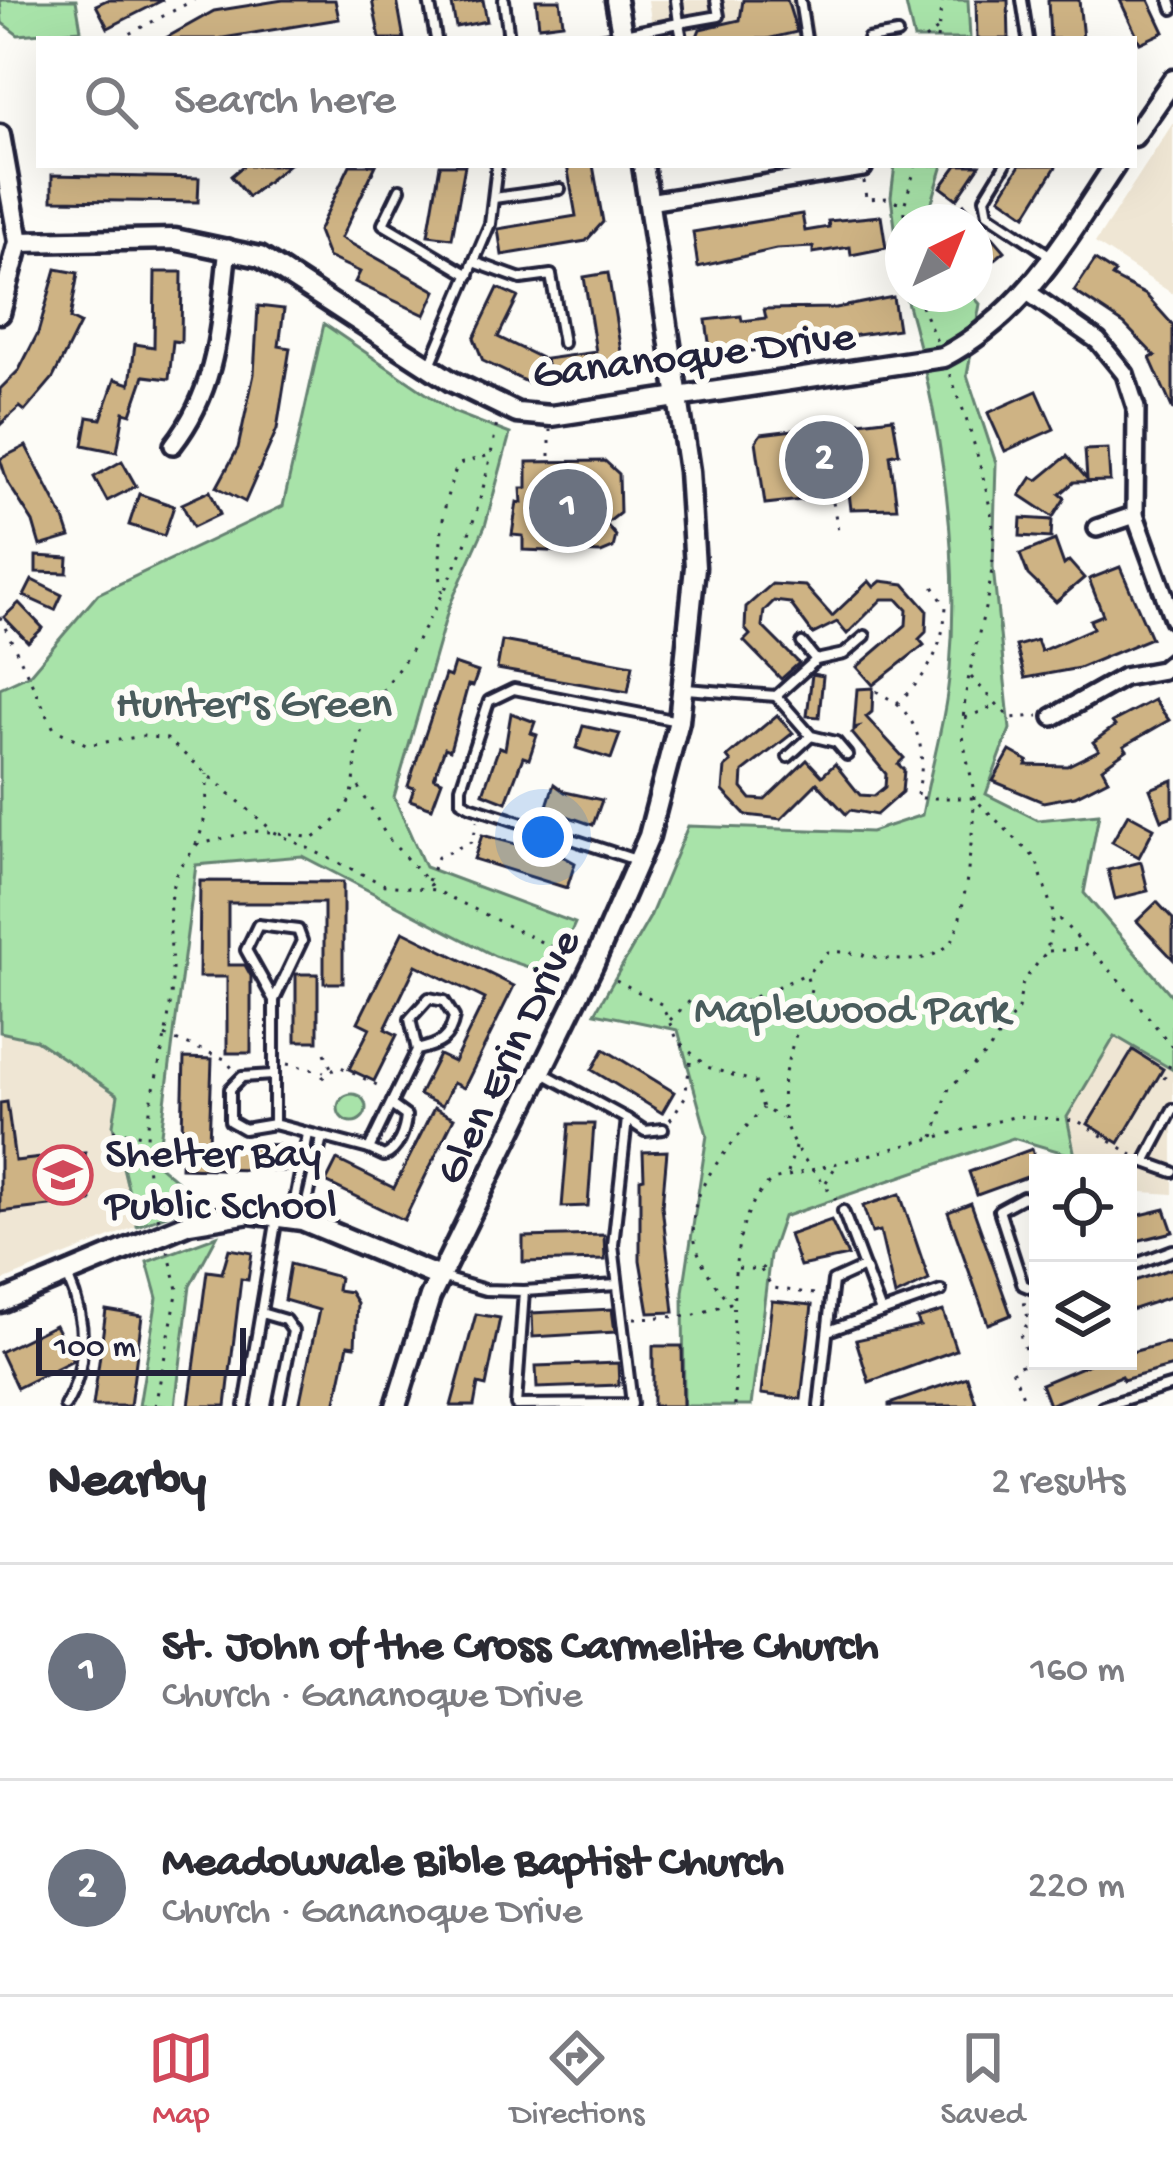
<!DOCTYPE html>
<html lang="en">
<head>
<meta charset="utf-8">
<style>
	:root { --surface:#fff; --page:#f7f7f7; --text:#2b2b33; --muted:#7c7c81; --line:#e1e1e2; --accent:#d1495b }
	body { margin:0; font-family:"Gochi Hand",sans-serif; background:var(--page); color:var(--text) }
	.controls { position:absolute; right:36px; bottom:36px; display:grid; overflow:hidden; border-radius:0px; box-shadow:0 12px 48px #0002 }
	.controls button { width:108px; height:108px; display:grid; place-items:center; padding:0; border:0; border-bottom:3px solid var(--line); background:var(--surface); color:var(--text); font:60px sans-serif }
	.compass { position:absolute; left:885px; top:204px; width:108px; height:108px; border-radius:50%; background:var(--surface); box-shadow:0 12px 48px #0002; rotate:43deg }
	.scale { position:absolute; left:36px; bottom:30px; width:210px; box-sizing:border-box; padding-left:12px; border:6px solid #22223b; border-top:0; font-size:33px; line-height:42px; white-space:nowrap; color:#22223b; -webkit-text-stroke:9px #fdfcf7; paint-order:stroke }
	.you { position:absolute; left:543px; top:837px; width:42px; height:42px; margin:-30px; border:9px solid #fff; border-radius:50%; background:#1a73e8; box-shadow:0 0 0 18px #1a73e833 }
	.badge { display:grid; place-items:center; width:78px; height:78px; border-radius:50%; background:var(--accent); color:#fff; font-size:39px; font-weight:700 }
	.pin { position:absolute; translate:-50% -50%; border:6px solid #fff; box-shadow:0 3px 12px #0006 }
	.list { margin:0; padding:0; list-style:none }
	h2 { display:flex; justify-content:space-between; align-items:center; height:156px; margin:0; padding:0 48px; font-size:51px }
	h2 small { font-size:39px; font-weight:400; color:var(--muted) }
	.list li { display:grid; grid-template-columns:78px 1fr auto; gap:36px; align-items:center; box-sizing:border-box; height:216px; padding:0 48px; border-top:3px solid var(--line) }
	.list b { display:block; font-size:45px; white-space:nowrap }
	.list p { margin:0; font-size:39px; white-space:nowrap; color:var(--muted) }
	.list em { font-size:39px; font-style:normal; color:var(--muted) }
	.icon { flex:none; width:66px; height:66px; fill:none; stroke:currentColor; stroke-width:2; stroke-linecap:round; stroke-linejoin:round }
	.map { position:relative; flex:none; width:1173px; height:1406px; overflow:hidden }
	.search { position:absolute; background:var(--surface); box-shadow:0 12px 48px #0002; left:36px; right:36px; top:36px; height:132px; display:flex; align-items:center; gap:30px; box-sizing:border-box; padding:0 42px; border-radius:0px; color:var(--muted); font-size:45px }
	.sheet { height:588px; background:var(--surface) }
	nav { display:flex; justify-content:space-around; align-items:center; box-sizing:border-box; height:168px; border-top:3px solid var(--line); background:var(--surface); font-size:33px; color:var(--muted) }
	nav a { display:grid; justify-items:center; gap:6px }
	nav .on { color:var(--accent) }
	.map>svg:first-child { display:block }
	.built { fill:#efe6d4 }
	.green { fill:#a8e3a9; stroke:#658272; stroke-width:3 }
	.building { fill:#ceb384; stroke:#22223b; stroke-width:3 }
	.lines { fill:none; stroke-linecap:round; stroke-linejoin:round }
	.service-casing { stroke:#22223b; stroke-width:16 }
	.minor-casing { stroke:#22223b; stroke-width:24 }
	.tertiary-casing { stroke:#22223b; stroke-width:27 }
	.path { stroke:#22223b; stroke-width:3; stroke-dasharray:3 9; stroke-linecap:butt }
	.service { stroke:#fdfcf7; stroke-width:8 }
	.minor { stroke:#fdfcf7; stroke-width:15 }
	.tertiary { stroke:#fdfcf7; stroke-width:18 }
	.labels { text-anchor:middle; stroke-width:12; stroke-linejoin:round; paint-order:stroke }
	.street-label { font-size:45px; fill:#22223b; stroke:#fdfcf7 }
	.park-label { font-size:45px; fill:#4a5c5c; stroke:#fdfcf7 }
	.poi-label { font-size:45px; fill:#22223b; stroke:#fdfcf7; text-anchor:start }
</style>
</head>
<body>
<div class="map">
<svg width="1173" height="1406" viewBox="0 0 1173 1406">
	<rect width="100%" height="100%" fill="#fdfcf7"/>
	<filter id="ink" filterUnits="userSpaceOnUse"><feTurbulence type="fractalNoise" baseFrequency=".00833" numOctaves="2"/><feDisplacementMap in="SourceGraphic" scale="24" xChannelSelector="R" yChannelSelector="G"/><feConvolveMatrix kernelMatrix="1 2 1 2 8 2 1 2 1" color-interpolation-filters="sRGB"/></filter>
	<g filter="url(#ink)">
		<g class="built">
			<polygon points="648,0 809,0 815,39 654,39"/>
			<polygon points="1173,123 1173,294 1095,243"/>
			<polygon points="0,1032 36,1040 118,1096 113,1125 137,1226 0,1282"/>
			<polygon points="1115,1036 1173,1070 1173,1194 1128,1191 1128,1163 1081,1163 1075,1156 1067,1117"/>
		</g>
		<g class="green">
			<polygon points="0,0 76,0 81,30 18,35 2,23"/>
			<polygon points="905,0 968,0 970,39 914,39"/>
			<polygon points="895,165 943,165 926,222 903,222 903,287 891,197"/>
			<path d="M905 294H971L980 304 967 375 996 463 993 568 1010 729 986 794 1038 820 1099 814 1084 893 1173 997V1070L1115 1036 1067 1117 1075 1156 1013 1138 783 1217 770 1255 751 1406H684L683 1292 707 1135 678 1030 595 1013 650 917 688 826 871 832 922 815C931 767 946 717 950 669 961 542 940 416 905 294Z"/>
			<polygon points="324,324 453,412 510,434 485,526 449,607 394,797 425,867 575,923 552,975 495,956 302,856 196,865 157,1164 201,1202 137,1226 113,1125 118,1095 36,1040 0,1032 0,688 30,674 98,594 283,506"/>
			<circle cx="352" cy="1108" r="14"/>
			<polygon points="217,1236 190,1286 175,1406 139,1406 157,1298 147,1262"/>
		</g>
		<g class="building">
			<polygon points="107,0 163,0 108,28 96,5"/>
			<polygon points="283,0 335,0 339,19 217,39 164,39 214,11"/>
			<polygon points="372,0 397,0 404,39 380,39"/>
			<polygon points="483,0 487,21 456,27 452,5"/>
			<polygon points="536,0 560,0 563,23 539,26"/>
			<polygon points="743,0 787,0 797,32 767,39 696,39 700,29 740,20"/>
			<polygon points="976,0 1008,0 1009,39 977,39"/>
			<polygon points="1048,0 1079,0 1083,39 1050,39"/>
			<polygon points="1120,0 1149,0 1164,32 1140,43"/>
			<polygon points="244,165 288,165 248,197 231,176"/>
			<polygon points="350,165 376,165 341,238 436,291 425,315 355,282 360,272 328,257 318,231"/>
			<polygon points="440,165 465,165 452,238 428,235"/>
			<polygon points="567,165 593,165 603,222 586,241 502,255 498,229 576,216"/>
			<polygon points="957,165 980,165 957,199 941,187"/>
			<polygon points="1020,165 1057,165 1026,215 1000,197"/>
			<polygon points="52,175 199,178 198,202 52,200"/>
			<polygon points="964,204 1005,251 975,276 975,222 944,222"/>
			<polygon points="802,214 805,231 829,227 828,221 881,216 886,248 851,255 850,247 813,253 813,247 776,249 698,267 693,232"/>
			<polygon points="1095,260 1115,273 1112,277 1146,295 1173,325 1173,410 1150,358 1155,356 1124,324 1074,291"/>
			<polygon points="56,269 78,273 70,319 80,324 53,378 25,411 20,407 0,425 0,389 19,370 38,333"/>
			<polygon points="155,272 182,272 181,342 173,341 169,379 144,376 131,414 124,412 117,452 83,445 88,417 101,419 115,379 130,384 135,344 154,347"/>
			<polygon points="608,273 624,370 550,382 546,359 596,352 584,277"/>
			<polygon points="498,288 518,297 498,337 545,360 533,385 483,361 474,338"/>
			<polygon points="893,297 898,329 711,357 706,320 741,316 742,321 766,318 764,309 836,308"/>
			<polygon points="258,306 284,309 279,346 290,348 277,429 245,502 217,487 238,448 254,374"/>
			<polygon points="1037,391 1054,429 1005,451 988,413"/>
			<polygon points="893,418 899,453 890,455 897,508 851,509 846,470 809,477 811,499 765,504 756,441 761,434"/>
			<polygon points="26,446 64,519 70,537 40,546 33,522 8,483 0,459"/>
			<polygon points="1108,449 1110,481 1074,482 1060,494 1065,498 1053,517 1020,495 1032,477 1038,480 1067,456 1087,479 1085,450"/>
			<polygon points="122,461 136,486 107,501 94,477"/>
			<polygon points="605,461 619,474 620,513 606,524 616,536 613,548 601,553 523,550 523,536 512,535 517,502 522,503 521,488 527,488 527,462"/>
			<polygon points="210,491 220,514 193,527 182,504"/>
			<polygon points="139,494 174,506 164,536 129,525"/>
			<polygon points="1021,518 1052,520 1051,538 1020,536"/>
			<polygon points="1055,540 1064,565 1069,561 1084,578 1056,602 1028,575 1020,554"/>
			<polygon points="36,556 68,558 67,573 36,572"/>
			<polygon points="1120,567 1151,638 1079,668 1025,678 1016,646 1037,640 1041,651 1093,628 1090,620 1103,615 1089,579"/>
			<polygon points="32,580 62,595 55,610 24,596"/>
			<polygon points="869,581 874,587 881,581 904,584 927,610 926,632 919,639 924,645 873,685 857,667 906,625 907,610 897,599 882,599 847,634 837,622 813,634 790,603 774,601 764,611 762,626 799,663 781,679 744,641 750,635 745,629 746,607 772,584 805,586 832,616"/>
			<polygon points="19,603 43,628 28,642 4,617"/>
			<polygon points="502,641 633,665 628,692 497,669"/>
			<polygon points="454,664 478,672 473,686 468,685 450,750 445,748 434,778 442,781 432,808 410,800 414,788 408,786 445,675 450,677"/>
			<polygon points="812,674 823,676 819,717 807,716"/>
			<polygon points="873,688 872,712 866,717 904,758 898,764 904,770 902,792 876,815 850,810 846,814 817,783 781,819 746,815 723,791 725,767 731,762 727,757 777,715 793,733 743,772 742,788 751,799 765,800 807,760 822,776 835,764 860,795 874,796 885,787 886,774 852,733 858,727 854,728 857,689"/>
			<polygon points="1154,700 1169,720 1124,746 1127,750 1102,768 1108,779 1075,796 1043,802 993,781 1010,751 1028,761 1026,765 1067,766 1099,750 1093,742 1115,726 1112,722"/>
			<polygon points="511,713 535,722 531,733 537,735 529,759 523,757 506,802 483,793 499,747 505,749"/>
			<polygon points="583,726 620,734 611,759 576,748"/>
			<polygon points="1173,780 1173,816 1162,820 1150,789"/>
			<polygon points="554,784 565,792 602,800 593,825 546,809"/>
			<polygon points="1128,814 1154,828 1139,857 1112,842"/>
			<polygon points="482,835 564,857 575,863 567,888 474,859"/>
			<polygon points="1141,862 1148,891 1115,899 1108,870"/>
			<polygon points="200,881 343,882 343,983 324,983 324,903 228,903 228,965 245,965 251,976 251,1053 227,1053 227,977 199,977"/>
			<polygon points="1157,902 1173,919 1173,959 1137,921"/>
			<polygon points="403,931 514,986 464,1088 453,1083 442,1106 419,1095 439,1055 454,1062 485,999 416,965 385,1029 397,1035 374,1081 349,1069 370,1028 358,1022"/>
			<rect x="296" y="974" width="22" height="67"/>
			<polygon points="604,1049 674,1092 662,1113 592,1070"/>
			<polygon points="1133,1050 1163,1069 1119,1143 1088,1124"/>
			<polygon points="184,1058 212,1059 209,1143 287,1145 286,1171 181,1168"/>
			<polygon points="7,1102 15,1161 85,1153 91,1201 0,1212 0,1103"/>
			<polygon points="434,1108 454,1118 404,1220 326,1182 337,1160 394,1188"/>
			<polygon points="569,1124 594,1124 588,1206 562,1207"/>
			<polygon points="1032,1149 1038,1173 977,1195 969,1172"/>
			<polygon points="667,1151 662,1206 674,1312 649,1313 640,1260 640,1179 644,1178 643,1152"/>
			<polygon points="900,1194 929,1280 895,1296 880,1231 872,1233 863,1206"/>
			<polygon points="971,1203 1011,1315 988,1324 948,1212"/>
			<polygon points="1165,1209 1173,1232 1128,1243 1128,1218"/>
			<polygon points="831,1220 848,1256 800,1266 789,1235"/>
			<polygon points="604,1235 605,1260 523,1262 523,1237"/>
			<polygon points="229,1249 252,1253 248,1280 241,1279 226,1406 189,1406 207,1271 222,1273"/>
			<polygon points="290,1264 339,1277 337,1290 350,1292 357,1303 355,1346 348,1345 335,1406 299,1406 319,1310 284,1300"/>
			<polygon points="1173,1268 1173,1296 1128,1311 1128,1283"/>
			<polygon points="772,1301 812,1305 801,1399 761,1394"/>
			<polygon points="612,1309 615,1332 533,1337 532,1313"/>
			<polygon points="106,1310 142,1316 130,1406 93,1406"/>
			<polygon points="943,1311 956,1350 869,1382 856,1340 920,1326 917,1319"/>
			<polygon points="476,1314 500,1318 486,1386 478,1384 474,1406 451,1406"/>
			<polygon points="55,1325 73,1360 17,1388 0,1352"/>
			<polygon points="1166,1343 1173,1344 1173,1366 1123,1380 1121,1376 1049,1405 1041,1384 1096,1361 1128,1361 1128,1353"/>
			<polygon points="653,1346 682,1346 683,1406 653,1406"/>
			<polygon points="618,1363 619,1385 537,1388 536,1366"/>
			<polygon points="967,1377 977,1406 889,1406 889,1404"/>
		</g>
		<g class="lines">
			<g class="service-casing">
				<g id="service">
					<polyline points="429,0 436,39"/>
					<polyline points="504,0 509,39"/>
					<polyline points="676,0 679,23 719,16 716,0"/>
					<polyline points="800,0 806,39"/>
					<polyline points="1022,0 1028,39"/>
					<polyline points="1170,0 1173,9"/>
					<polyline points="599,39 679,23 682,39"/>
					<polyline points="868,39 897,34"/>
					<polyline points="1005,165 985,198 988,214 1051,256"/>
					<polyline points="400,189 383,224 469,275"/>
					<polyline points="494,198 560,189"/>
					<polyline points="474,262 521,279 551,275 563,343"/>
					<polyline points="430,365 490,224 497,165"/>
					<polyline points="802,643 816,660"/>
					<polyline points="686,689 776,696 816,660 844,654 865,636"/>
					<polyline points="776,696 811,736 836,742 847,755"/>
					<polyline points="788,757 811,736"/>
					<polyline points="636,860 470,806 461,801 461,787 489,701 514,689 678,721"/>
					<path d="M274 1000 246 950 258 925 298 930 302 941 274 1000V1124L369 1149 417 1050 410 1019 429 998 444 1001 454 1017C450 1040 439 1045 417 1050"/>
					<polyline points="273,1075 242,1077 230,1089 230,1121 244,1129 274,1124"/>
					<polyline points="1173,1109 1145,1162 1173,1172"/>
					<polyline points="627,1119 645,1131 663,1129"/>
					<path d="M369 1149 384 1156C398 1151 405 1131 406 1116L391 1105"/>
					<polyline points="1038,1203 1023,1197 999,1210 1023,1285 1038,1291"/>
					<polyline points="843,1211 881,1312"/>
					<polyline points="292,1215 308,1134"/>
					<polyline points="303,1219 322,1138"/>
					<polyline points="1128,1267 1173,1250"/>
					<polyline points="440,1277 485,1290 524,1291 516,1405 632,1404 613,1245 627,1119 543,1073"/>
					<polyline points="524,1291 617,1285"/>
					<polyline points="261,1313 285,1320 293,1331 278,1406"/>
					<polyline points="828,1331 941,1291"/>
					<path d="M65 1406C89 1366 86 1319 68 1278"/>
					<polyline points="245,1406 277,1217"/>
					<polyline points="819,1406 833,1281 864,1267"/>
					<polyline points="1103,1406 1173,1385"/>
				</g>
			</g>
			<g class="minor-casing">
				<g id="minor">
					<polyline points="648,202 863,168"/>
					<polyline points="1029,293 1098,341 1125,374 1136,408 1135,515 1173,619"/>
					<path d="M173 445C220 385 219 321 228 248"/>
					<polyline points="1097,528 1135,515"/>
					<polyline points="1053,717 1124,677 1162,670 1173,661"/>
				</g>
			</g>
			<g class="tertiary-casing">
				<g id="tertiary">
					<polyline points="616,0 623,39"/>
					<polyline points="0,135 19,242 0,313"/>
					<polyline points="1134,136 1173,80"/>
					<path d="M19 242 175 239 260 257 451 381 517 413 551 416 943 357C1025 314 1065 240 1115 165"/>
					<polyline points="0,1302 189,1223 250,1213 302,1220 439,1277"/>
					<polyline points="396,1406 430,1297 593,965 649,836 679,721 695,567 689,471 643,165"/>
				</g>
			</g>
			<g class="path">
				<polyline points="119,39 194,0"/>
				<polyline points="925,39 938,29"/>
				<polyline points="937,39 942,0"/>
				<polyline points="864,181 866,199 888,198 902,205"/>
				<polyline points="903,250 904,206 916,165"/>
				<polyline points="916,294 937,342"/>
				<polyline points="550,456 550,430"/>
				<polyline points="829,479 838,531"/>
				<path d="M442 592C437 558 442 493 459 464L490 455"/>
				<polyline points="0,617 54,729 88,745 143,736 167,739 274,832 385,885 435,890 566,954"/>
				<polyline points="971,677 1010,718 1039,716"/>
				<path d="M876 691 897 703C929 675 942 650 946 607L931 583"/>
				<path d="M897 703C924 730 926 762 916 798H974L1036 859 1053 913 1114 974 1173 1048"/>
				<polyline points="965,718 995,706"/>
				<polyline points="359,787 387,837 435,890"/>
				<path d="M279 833 314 838C372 797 345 778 363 726 375 695 402 668 418 639 463 561 481 512 497 423"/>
				<polyline points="197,845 252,831 270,832"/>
				<polyline points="428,881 438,857 473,841 477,821"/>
				<polyline points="1049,951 1081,949"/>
				<polyline points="616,980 661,1004 678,1041 707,1067 755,1082 763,1108 781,1118"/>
				<polyline points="670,1020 692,999 732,1007 804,975"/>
				<polyline points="165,1036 225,1059 235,1072"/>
				<polyline points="325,1053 331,1068"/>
				<polyline points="287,1064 324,1072"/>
				<polyline points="322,1078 339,1066 383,1088"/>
				<polyline points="1164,1079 1173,1057"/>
				<polyline points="670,1120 685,1097 691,1057"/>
				<polyline points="113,1130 143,1135"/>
				<polyline points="934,1137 949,1088 987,1053 1018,1009 1023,982 1047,951 1053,915"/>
				<polyline points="788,1173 795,1147"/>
				<polyline points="826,1182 836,1166"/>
				<path d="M836 1200C823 1181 807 1165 795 1146 765 1093 796 1043 811 989L806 975 828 952C866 949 917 977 950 943 964 930 974 824 974 801 974 777 963 754 963 729 963 657 1004 586 991 513 982 467 967 416 949 373"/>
				<path d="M159 1219C126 1129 169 1068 172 980 173 946 164 910 175 878 179 866 189 857 195 846 207 823 207 799 207 774"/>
				<polyline points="738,1268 761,1270 768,1260"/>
				<polyline points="761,1270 773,1288 821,1295"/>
				<path d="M634 1318 692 1316 730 1303C659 1221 702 1177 763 1108"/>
				<polyline points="155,1406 178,1289 168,1251"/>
				<path d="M735 1406C738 1346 717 1222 773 1180L1017 1116 1078 1121 1133 1155"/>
				<polyline points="1027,1406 1012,1369 1029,1362 1020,1334 1029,1322 1024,1302 1029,1298"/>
			</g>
			<use href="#service" class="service"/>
			<use href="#minor" class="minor"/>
			<use href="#tertiary" class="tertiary"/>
		</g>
	</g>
	<defs>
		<g id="school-ring" transform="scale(3)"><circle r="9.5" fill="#fdfcf7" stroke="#d1495b" stroke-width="1.5"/><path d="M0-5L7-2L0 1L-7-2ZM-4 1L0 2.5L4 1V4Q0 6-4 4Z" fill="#d1495b"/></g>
	</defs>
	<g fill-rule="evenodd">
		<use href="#school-ring" x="63" y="1175"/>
	</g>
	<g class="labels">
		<g class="street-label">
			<text transform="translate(693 351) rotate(-7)" y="16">Gananoque Drive</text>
			<text transform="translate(504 1055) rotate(-64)" y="16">Glen Erin Drive</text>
		</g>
		<g class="park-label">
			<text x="254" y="715">Hunter's Green</text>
			<text x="852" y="1021">Maplewood Park</text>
		</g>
		<g class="poi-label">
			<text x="105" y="1165">Shelter Bay<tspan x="105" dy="52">Public School</tspan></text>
		</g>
	</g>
</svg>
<div class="controls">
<button><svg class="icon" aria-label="locate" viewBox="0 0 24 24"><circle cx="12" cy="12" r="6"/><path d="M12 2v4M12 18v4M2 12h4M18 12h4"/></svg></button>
<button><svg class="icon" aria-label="layers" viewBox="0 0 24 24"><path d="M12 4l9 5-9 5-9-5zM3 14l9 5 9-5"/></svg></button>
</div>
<svg class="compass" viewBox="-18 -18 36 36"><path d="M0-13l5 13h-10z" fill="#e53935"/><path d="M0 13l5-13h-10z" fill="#7c7c81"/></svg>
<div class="scale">100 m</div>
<div class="you"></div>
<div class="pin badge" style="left:568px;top:508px;background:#6b7280">1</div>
<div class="pin badge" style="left:824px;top:460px;background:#6b7280">2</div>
<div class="search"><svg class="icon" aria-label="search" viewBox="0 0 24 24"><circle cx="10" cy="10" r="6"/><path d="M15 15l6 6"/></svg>Search here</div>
</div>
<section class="sheet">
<h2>Nearby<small>2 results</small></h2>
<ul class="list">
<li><span class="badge" style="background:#6b7280">1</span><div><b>St. John of the Cross Carmelite Church</b><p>Church · Gananoque Drive</p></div><em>160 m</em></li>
<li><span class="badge" style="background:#6b7280">2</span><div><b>Meadowvale Bible Baptist Church</b><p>Church · Gananoque Drive</p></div><em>220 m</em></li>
</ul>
</section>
<nav>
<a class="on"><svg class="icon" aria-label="map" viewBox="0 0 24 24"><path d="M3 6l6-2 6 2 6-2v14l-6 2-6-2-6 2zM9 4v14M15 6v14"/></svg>Map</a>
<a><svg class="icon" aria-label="directions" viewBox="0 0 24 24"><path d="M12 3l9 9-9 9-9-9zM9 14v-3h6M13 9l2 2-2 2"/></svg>Directions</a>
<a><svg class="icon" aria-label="saved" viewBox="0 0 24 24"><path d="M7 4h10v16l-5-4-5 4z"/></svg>Saved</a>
</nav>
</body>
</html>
